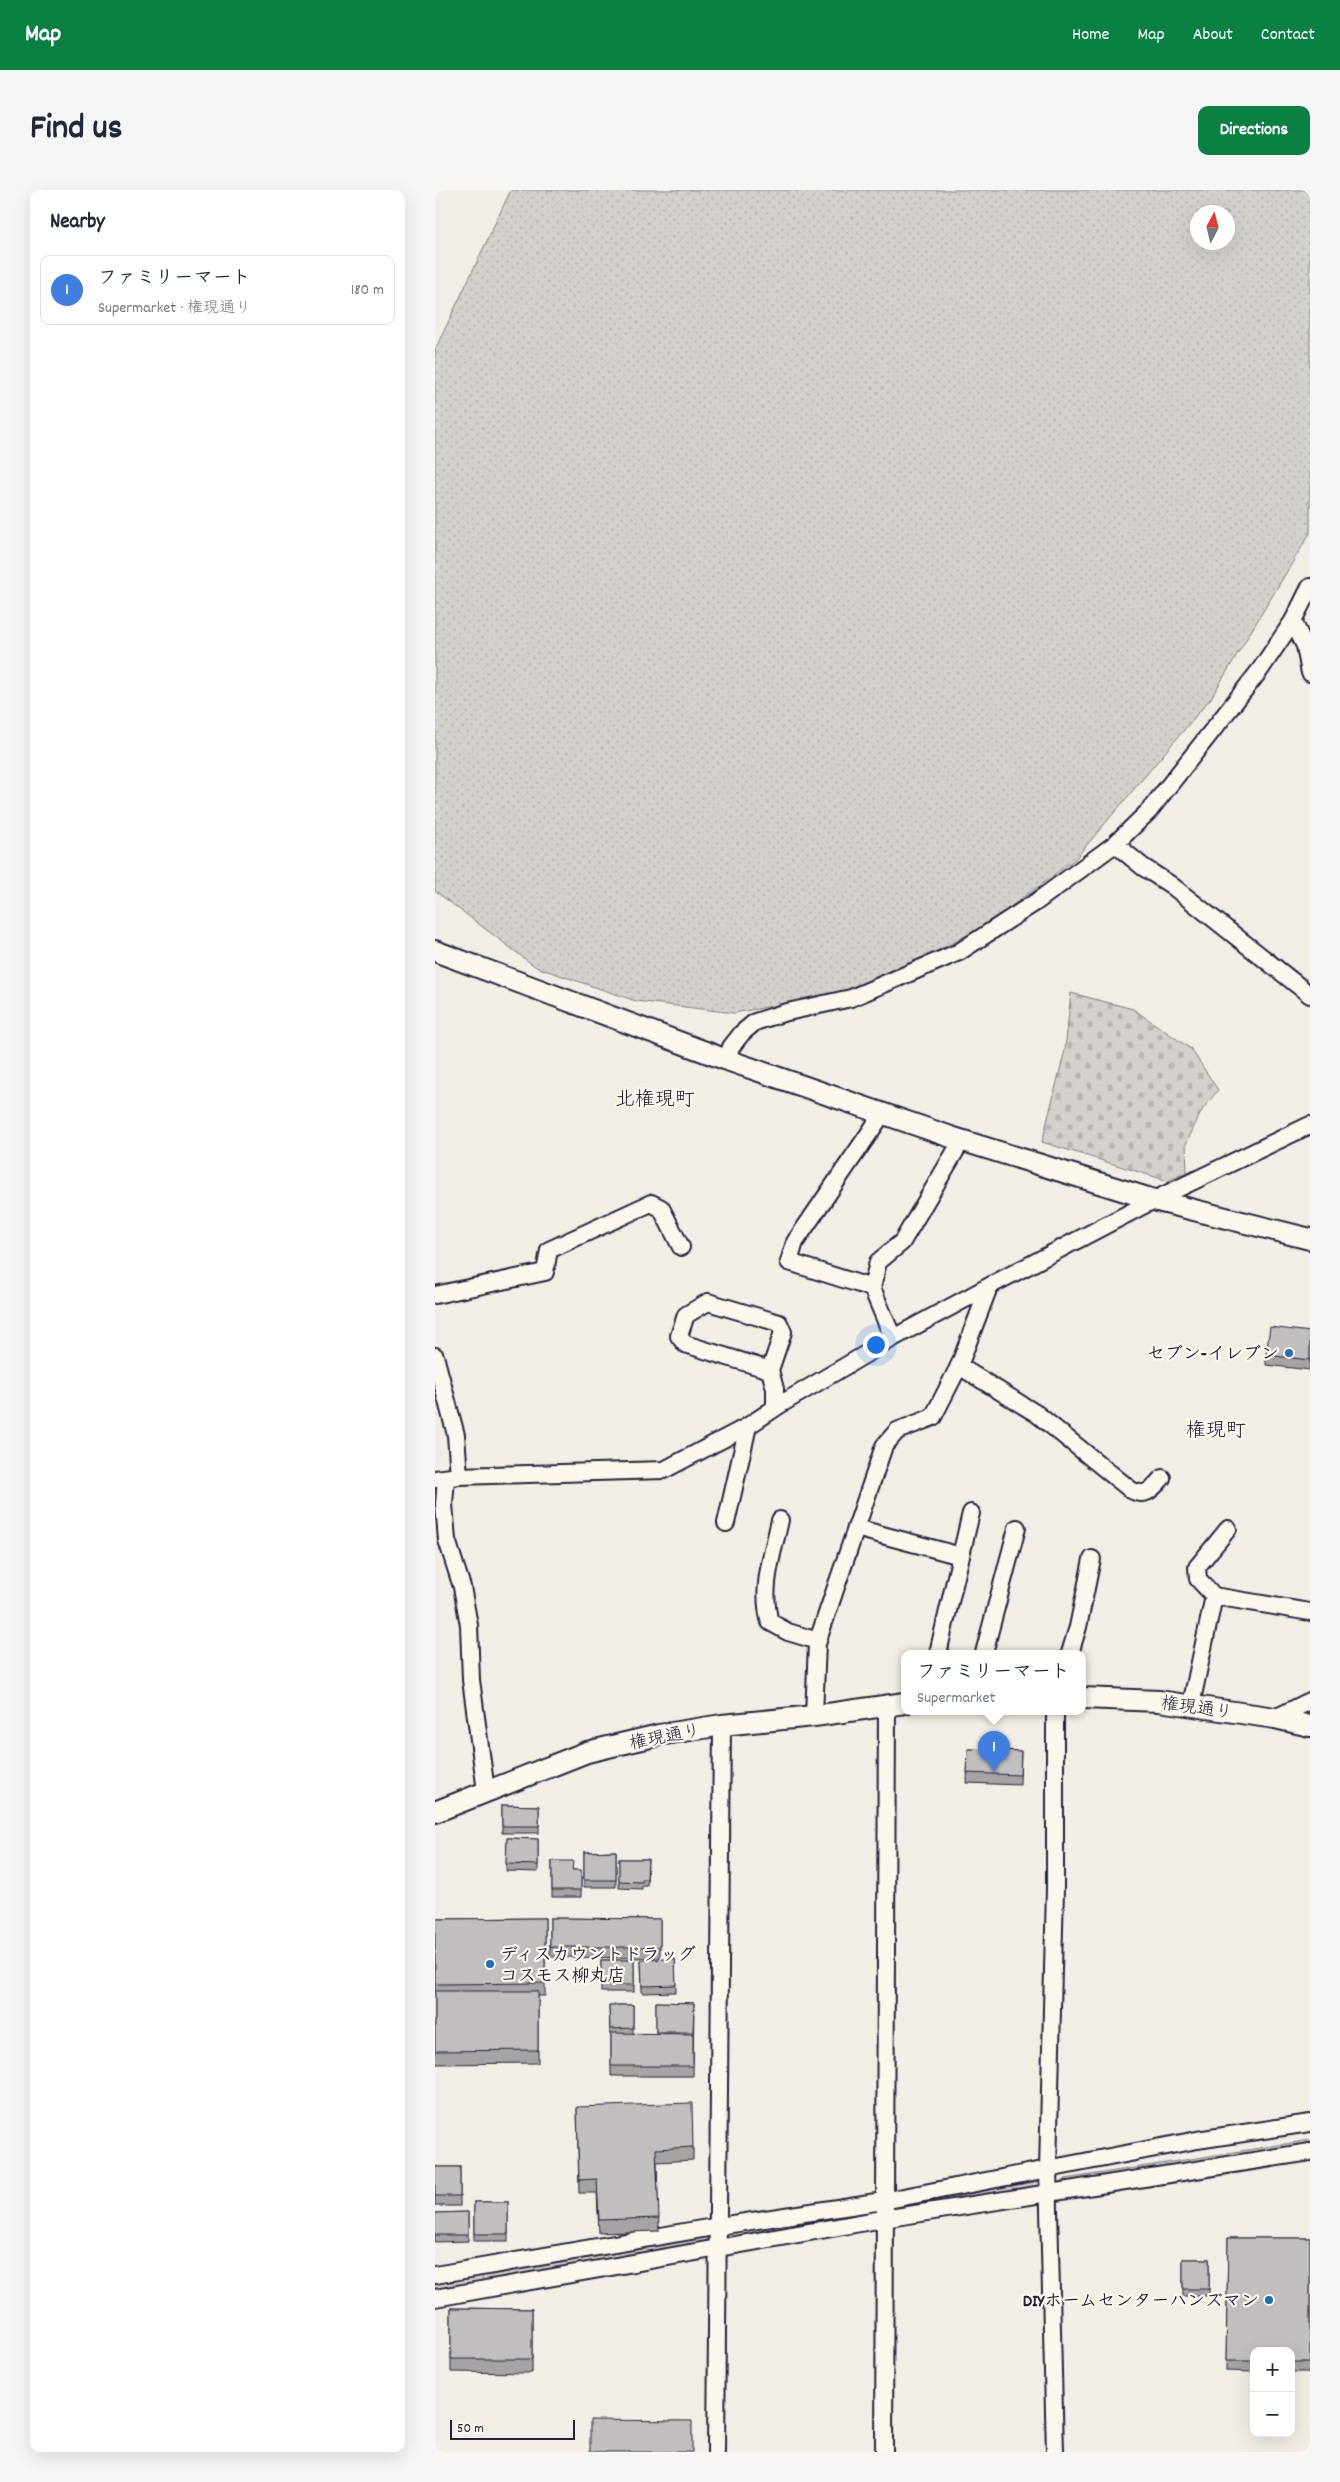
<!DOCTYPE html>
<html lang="en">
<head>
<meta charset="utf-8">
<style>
	:root { --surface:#fff; --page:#f6f6f7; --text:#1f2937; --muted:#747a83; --line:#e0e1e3; --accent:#0b8043 }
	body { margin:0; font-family:Dekko,"Klee One",sans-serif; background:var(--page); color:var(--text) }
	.controls { position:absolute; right:15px; bottom:15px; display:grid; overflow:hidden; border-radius:10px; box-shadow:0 5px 20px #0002 }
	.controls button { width:45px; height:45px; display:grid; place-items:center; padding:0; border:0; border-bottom:1px solid var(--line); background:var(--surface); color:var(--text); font:25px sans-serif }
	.compass { position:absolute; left:755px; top:15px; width:45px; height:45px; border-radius:50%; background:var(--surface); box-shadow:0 5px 20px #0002; rotate:7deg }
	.scale { position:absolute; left:15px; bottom:12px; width:125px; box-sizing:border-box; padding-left:5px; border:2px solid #22223b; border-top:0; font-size:14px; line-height:18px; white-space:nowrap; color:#22223b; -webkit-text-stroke:4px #fbf7ec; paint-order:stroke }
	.you { position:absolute; left:440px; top:1154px; width:18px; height:18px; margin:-12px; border:4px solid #fff; border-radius:50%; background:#1a73e8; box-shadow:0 0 0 8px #1a73e833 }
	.badge { display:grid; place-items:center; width:32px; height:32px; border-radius:50%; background:var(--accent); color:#fff; font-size:16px; font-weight:700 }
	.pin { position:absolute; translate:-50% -41px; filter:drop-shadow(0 1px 2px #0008) }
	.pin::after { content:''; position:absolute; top:26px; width:18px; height:15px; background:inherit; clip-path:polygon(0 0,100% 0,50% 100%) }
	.popup { position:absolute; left:466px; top:1460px; width:185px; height:65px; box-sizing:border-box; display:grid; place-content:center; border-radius:10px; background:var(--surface); filter:drop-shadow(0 1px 4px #0005); font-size:16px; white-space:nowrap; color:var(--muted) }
	.popup b { font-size:19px; color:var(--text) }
	.popup::after { content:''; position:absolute; left:50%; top:100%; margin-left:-10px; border:10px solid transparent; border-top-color:var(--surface) }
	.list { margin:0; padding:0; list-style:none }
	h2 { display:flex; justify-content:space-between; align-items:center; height:65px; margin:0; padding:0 20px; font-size:21px }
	h2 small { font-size:16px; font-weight:400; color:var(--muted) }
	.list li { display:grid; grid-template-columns:32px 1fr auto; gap:15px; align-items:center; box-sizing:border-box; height:70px; margin:0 10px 10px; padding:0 10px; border:1px solid var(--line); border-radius:10px }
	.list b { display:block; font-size:19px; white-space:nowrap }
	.list p { margin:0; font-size:16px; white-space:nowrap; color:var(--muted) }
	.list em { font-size:16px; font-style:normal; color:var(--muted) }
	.map { position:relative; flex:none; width:875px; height:2262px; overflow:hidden; border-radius:10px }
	header { display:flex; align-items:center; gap:30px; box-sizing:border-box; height:70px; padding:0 25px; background:var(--accent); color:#fff }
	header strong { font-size:24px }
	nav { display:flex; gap:28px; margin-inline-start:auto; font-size:18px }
	.intro { display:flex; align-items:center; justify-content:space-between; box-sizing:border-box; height:120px; padding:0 30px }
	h1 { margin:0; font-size:35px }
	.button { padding:12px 22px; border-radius:10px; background:var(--accent); color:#fff; font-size:18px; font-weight:700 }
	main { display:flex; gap:30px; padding:0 30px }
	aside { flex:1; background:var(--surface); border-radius:10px; box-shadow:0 5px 20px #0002 }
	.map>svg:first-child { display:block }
	.grass { fill:url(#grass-dots); stroke:#7b7a84; fill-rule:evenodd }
	.cemetery { fill:url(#cemetery-stones); stroke:#7b7a84 }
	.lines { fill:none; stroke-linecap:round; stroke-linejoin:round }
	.minor-casing { stroke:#22223b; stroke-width:20 }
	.tertiary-casing { stroke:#22223b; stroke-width:24 }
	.minor { stroke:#fbf7ec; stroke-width:16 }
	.tertiary { stroke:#fbf7ec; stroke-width:20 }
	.wall { fill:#a7a3a3; stroke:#22223b }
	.building { fill:#c2bebe; stroke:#22223b }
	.poi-dot { fill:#1f6fb2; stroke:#fbf7ec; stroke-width:2 }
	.labels { text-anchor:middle; stroke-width:4.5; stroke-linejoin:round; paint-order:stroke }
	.poi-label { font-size:18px; font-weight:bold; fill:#22223b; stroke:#fbf7ec; text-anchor:end }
	.street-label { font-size:18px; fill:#22223b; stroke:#fbf7ec }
	.quarter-label { font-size:20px; fill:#22223b; stroke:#fbf7ec }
</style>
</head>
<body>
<header>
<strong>Map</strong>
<nav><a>Home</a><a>Map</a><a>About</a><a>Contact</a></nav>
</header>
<div class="intro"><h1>Find us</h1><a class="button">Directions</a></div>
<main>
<aside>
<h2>Nearby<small></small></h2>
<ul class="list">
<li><span class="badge" style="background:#3f7fe0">1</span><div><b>ファミリーマート</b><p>Supermarket · 権現通り</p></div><em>180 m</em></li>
</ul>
</aside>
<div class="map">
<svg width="875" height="2262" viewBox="0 0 875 2262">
	<defs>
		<pattern id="grass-dots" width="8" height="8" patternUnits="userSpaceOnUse" patternTransform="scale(1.25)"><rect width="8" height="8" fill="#d4d1cc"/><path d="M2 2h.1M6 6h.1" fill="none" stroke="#b6b3b0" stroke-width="1.8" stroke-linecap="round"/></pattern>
		<pattern id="cemetery-stones" width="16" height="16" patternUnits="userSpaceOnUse" patternTransform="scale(1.25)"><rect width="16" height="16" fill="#d4d1cc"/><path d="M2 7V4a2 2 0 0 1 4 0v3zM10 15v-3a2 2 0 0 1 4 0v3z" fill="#b6b3b0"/></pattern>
	</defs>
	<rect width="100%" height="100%" fill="#f2eee5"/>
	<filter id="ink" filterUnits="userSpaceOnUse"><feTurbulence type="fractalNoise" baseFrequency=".02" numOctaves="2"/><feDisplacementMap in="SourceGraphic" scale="10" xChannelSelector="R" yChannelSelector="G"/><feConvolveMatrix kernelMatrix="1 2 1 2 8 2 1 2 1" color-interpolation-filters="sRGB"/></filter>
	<g filter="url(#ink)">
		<g class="grass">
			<path d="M76 0H875V343L776 508 640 669 554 733 486 770 399 805 299 823 201 811 101 777 0 701V160ZM762 22H792V52H762Z"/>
			<polygon points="875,1950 875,1956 631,1995 630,1989"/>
			<polygon points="606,1991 608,1997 452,2023 452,2018"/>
			<polygon points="444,2018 445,2025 291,2052 293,2043"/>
			<polygon points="272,2048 272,2056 0,2102 0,2094"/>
		</g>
		<polygon class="cemetery" points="636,803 698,819 756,859 783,900 767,920 751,954 752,983 733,991 607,952 630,860"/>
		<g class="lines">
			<g class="minor-casing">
				<g id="minor">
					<polyline points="858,431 870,456 875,483"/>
					<polyline points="680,654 708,677 736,695 875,805"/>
					<polyline points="292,870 296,857 307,843 320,832 348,823 416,808 524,762 601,712 680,654 714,621 825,480 858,431 875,397"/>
					<polyline points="448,923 360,1052 354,1072 437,1098 458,1148"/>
					<polyline points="437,1098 443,1072 467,1052 527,950"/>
					<polyline points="0,1105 110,1082 114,1060 216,1013 226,1018 246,1057"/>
					<polyline points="0,1166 21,1245 24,1286"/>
					<path d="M524 1176 602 1224 696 1300C711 1308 717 1299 727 1288"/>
					<polyline points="335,1180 250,1154 244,1146 251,1125 273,1112 344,1133 348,1142 335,1180 340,1199 340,1217"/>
					<polyline points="11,1288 9,1314 12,1350 27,1397 34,1435 36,1490 51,1601"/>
					<polyline points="0,1289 24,1286 229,1280 313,1236 346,1214 458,1148 560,1093 719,1010 875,935"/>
					<path d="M345 1330C338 1363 325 1399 335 1432L353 1442 383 1451"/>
					<polyline points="291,1333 313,1236"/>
					<polyline points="421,1338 526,1366"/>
					<polyline points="793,1339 762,1377 763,1389 779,1406 875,1422"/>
					<polyline points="503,1463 536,1323"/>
					<polyline points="549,1463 582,1338"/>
					<polyline points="635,1463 643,1437 657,1369"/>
					<polyline points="756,1515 779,1406"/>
					<polyline points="379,1526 382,1453 449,1256 462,1241 498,1227 524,1176 554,1097"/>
					<polyline points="840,1528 875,1511"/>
					<polyline points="0,2085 284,2036 448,2011 762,1950 875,1933"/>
					<polyline points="0,2108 448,2029 875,1962"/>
					<polyline points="281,2262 287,1535"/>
					<polyline points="449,2262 452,1514"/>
					<polyline points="620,2262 613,1979 620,1699 620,1521"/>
				</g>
			</g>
			<g class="tertiary-casing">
				<g id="tertiary">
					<polyline points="0,761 292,870 519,948 719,1010 875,1049"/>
					<polyline points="648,1508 724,1511 840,1528 875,1536"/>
					<polyline points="0,1622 152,1562 224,1545 287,1535 379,1526 470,1513"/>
				</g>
			</g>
			<use href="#minor" class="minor"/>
			<use href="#tertiary" class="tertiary"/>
		</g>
		<g class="wall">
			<polygon points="875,1142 875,1180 831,1175 831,1165"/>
			<polygon points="533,1559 586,1561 585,1595 532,1593"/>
			<polygon points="67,1615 104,1616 104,1643 67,1643"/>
			<polygon points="72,1648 103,1649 103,1682 71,1681"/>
			<polygon points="181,1661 181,1697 149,1697 149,1662"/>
			<polygon points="184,1669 213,1669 212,1696 207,1696 207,1699 184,1698"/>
			<polygon points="117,1671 138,1680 146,1680 146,1707 117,1707"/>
			<polygon points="110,1728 110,1806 103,1806 103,1873 0,1874 0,1729"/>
			<polygon points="115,1728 225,1729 225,1768 115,1767"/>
			<polygon points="240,1769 241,1802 207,1803 206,1770"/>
			<rect x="166" y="1770" width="33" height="32"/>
			<polygon points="221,1812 259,1813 258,1886 176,1886 176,1845 175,1845 174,1815 198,1815 198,1844 221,1844"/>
			<polygon points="142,1917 258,1957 258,1970 222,1972 224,2041 164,2043 162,2003 144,2003"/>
			<rect x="0" y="1977" width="25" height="39"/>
			<rect x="39" y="2012" width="34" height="39"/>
			<polygon points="33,2022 33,2051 0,2052 0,2023"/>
			<polygon points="793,2048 875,2048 875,2182 856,2182 856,2161 819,2161 819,2182 791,2181"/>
			<rect x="748" y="2069" width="26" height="37"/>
			<polygon points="16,2118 97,2119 97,2183 16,2182"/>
		</g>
		<g class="building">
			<polygon points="835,1137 875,1142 875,1170 831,1165"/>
			<polygon points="533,1559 586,1561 585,1585 532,1583"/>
			<polygon points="67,1615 104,1616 104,1636 67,1636"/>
			<polygon points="72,1648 103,1649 103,1675 71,1674"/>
			<polygon points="181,1661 181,1690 149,1690 149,1662"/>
			<polygon points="184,1669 213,1669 212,1689 207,1689 207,1692 184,1691"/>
			<polygon points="117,1671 138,1671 137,1680 146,1680 146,1700 117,1700"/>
			<polygon points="110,1728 110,1793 0,1794 0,1729"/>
			<polygon points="115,1728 225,1729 225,1757 115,1757"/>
			<polygon points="240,1769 241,1795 207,1796 206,1770"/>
			<rect x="166" y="1770" width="33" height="25"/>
			<polygon points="0,1801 103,1801 103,1860 0,1861"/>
			<polygon points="221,1812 259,1813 258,1842 221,1842"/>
			<polygon points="174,1815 198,1815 198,1838 175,1839"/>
			<polygon points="176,1843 258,1844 258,1876 176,1876"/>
			<polygon points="257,1913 258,1957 221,1959 224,2028 164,2030 162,1989 144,1990 142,1917"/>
			<rect x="0" y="1977" width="25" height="29"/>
			<rect x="39" y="2012" width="34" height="32"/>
			<polygon points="33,2022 33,2045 0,2045 0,2023"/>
			<polygon points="793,2048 875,2048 875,2172 856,2172 856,2161 819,2161 819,2171 791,2171"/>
			<rect x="748" y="2069" width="26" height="30"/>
			<polygon points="16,2118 97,2119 97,2169 16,2169"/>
			<polygon points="155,2230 257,2231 257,2262 155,2262"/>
		</g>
	</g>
	<g class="poi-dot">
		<circle cx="854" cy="1163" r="5"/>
		<circle cx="55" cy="1774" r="5"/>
		<circle cx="834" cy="2110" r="5"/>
	</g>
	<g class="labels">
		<g class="poi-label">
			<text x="844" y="1169">セブン-イレブン</text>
			<text x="65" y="1770" text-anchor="start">ディスカウントドラッグ<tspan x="65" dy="21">コスモス柳丸店</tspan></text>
			<text x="824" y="2116">DIYホームセンターハンズマン</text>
		</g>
		<g class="street-label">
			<text transform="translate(762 1517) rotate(8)" y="6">権現通り</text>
			<text transform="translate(230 1546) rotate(-11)" y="6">権現通り</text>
		</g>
		<g class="quarter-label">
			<text x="220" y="915">北権現町</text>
			<text x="781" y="1246">権現町</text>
		</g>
	</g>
</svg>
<div class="controls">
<button>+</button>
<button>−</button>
</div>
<svg class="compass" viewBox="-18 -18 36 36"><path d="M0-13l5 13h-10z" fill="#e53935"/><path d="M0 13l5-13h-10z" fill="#747a83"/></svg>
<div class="scale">50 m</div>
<div class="you"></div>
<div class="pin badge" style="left:559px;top:1582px;background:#3f7fe0">1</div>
<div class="popup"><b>ファミリーマート</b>Supermarket</div>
</div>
</main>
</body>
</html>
